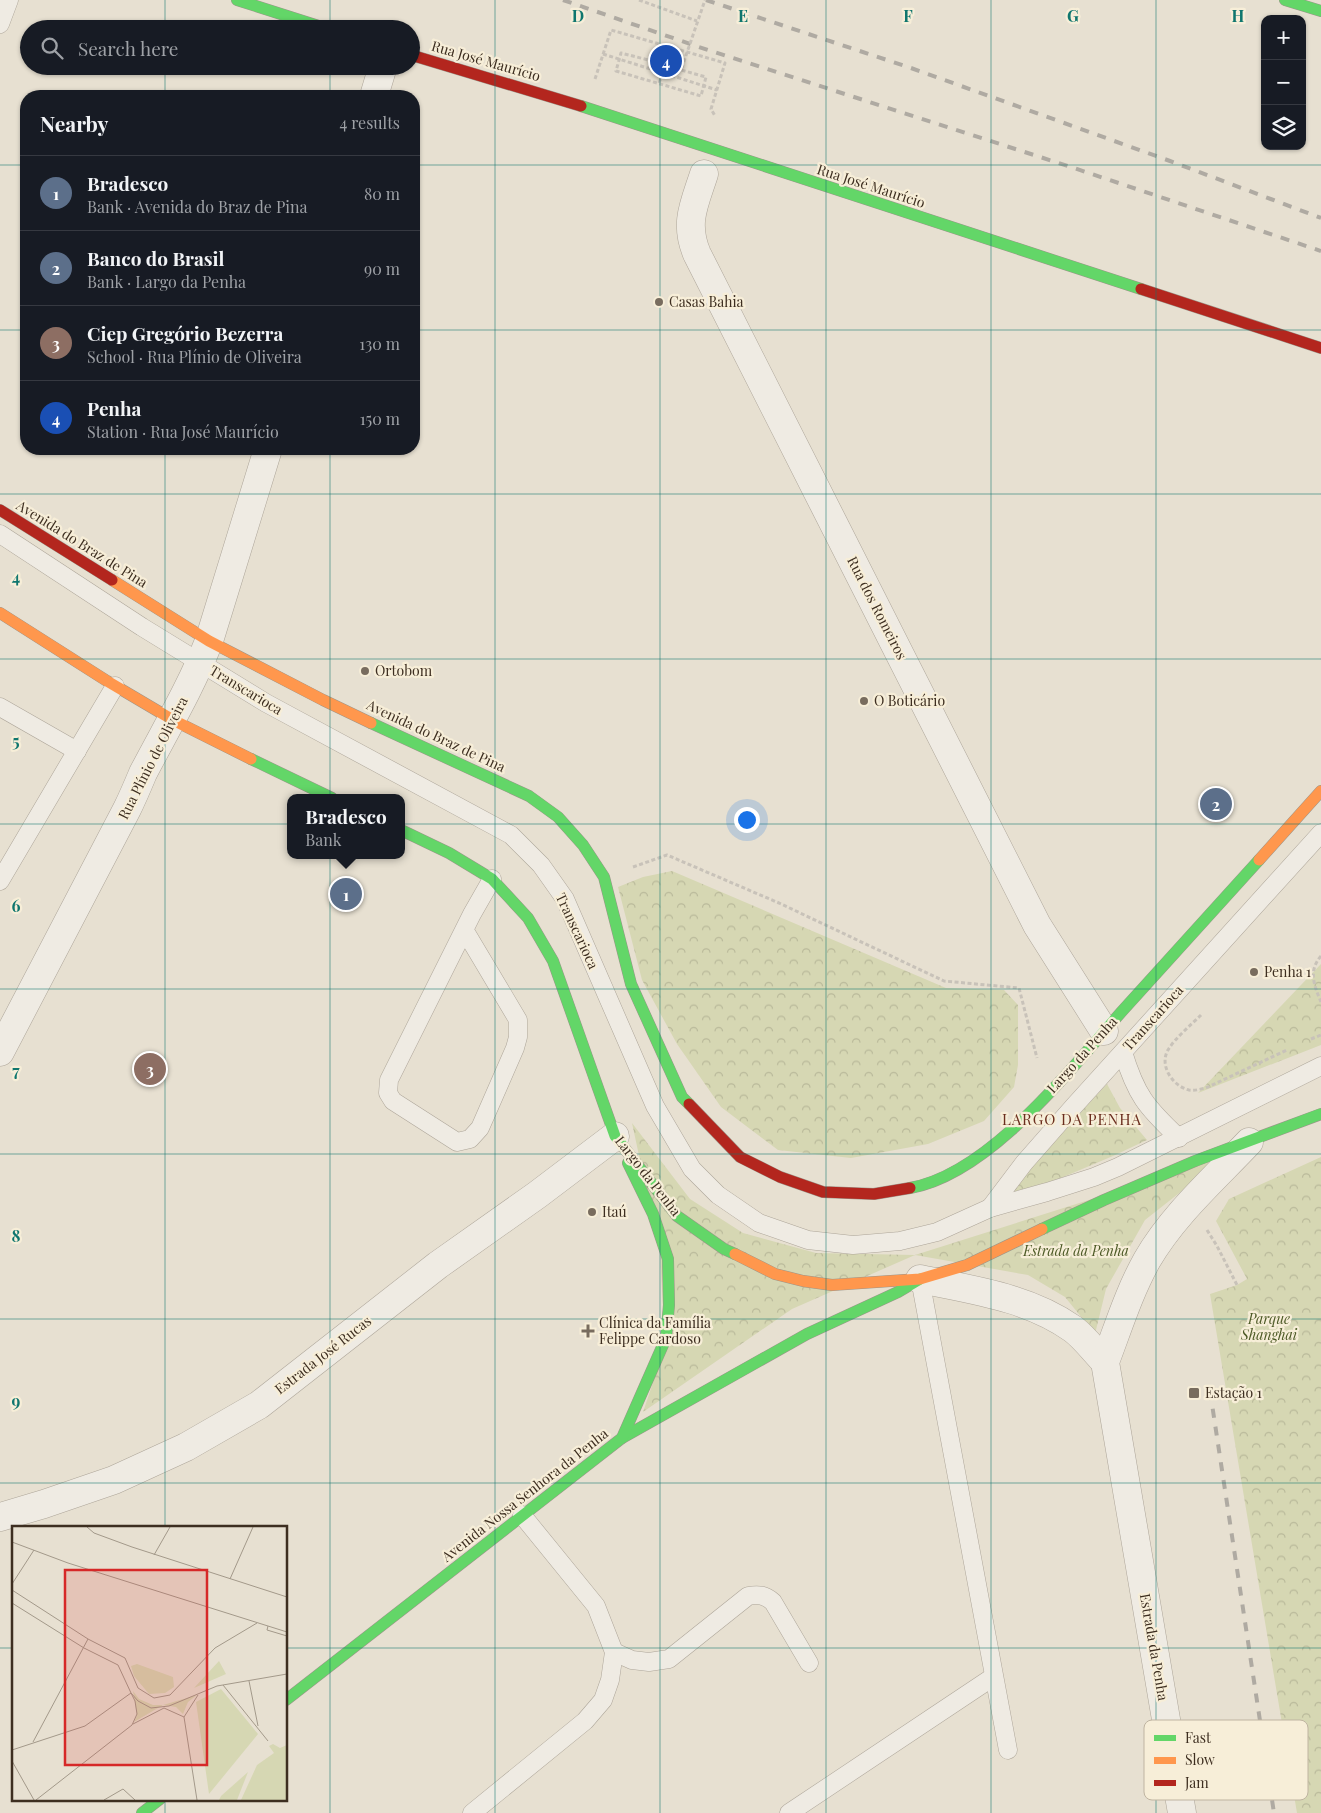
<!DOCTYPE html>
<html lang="en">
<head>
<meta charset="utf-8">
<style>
	:root { --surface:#171b24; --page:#20242c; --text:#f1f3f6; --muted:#9ea1a6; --line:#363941; --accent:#1a73e8 }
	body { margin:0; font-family:"Playfair Display",serif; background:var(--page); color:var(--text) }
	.controls { position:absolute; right:15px; top:15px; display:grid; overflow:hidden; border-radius:10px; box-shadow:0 1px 4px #0004 }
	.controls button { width:45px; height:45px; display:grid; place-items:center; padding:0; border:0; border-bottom:1px solid var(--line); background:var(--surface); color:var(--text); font:25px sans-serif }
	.you { position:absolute; left:746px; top:819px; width:18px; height:18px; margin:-12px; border:4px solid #fff; border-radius:50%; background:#1a73e8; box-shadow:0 0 0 8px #1a73e833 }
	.badge { display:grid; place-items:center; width:32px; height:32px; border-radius:50%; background:var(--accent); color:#fff; font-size:16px; font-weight:700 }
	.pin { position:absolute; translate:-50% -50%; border:2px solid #fff; box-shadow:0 1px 5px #0006 }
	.popup { position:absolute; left:287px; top:794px; width:118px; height:65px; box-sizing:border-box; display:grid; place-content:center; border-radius:10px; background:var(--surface); filter:drop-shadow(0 1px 4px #0005); font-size:16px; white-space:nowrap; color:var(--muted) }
	.popup b { font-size:19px; color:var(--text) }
	.popup::after { content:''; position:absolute; left:50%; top:100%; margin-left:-10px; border:10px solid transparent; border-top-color:var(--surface) }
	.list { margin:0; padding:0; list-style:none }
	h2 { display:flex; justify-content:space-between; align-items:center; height:65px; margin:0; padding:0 20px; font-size:21px }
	h2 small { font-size:16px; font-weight:400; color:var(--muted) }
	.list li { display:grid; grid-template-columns:32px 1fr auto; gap:15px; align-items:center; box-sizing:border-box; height:75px; padding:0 20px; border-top:1px solid var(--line) }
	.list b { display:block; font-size:19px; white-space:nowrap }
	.list p { margin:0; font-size:16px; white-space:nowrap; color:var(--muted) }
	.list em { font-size:16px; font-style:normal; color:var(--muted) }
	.icon { flex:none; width:28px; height:28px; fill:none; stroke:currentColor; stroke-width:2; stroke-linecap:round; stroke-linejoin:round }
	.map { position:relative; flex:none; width:1321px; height:1813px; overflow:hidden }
	.search { position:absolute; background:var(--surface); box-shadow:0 1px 4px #0004; left:20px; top:20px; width:400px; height:55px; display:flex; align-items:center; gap:12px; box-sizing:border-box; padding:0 18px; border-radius:28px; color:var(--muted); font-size:19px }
	.panel { position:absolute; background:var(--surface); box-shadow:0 1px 4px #0004; left:20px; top:90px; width:400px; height:365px; border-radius:20px }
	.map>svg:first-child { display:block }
	.park { fill:url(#park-crowns) }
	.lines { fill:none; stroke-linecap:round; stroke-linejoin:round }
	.lane-casing { stroke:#ada599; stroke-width:19 }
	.street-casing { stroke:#ada599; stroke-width:29 }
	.fast-casing { stroke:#9c958a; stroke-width:12 }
	.slow-casing { stroke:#9c958a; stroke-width:12 }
	.jam-casing { stroke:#9c958a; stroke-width:12 }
	.path { stroke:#c8c2b9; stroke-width:3; stroke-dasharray:4 2.5; stroke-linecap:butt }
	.lane { stroke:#efebe3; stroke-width:18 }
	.street { stroke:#efebe3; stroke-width:28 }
	.fast { stroke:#63d668; stroke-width:11 }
	.slow { stroke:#ff974d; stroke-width:11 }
	.jam { stroke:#b3261e; stroke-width:11 }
	.rail { stroke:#afaaa2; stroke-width:4; stroke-dasharray:9 9; stroke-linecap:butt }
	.path-bridge { stroke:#c8c2b9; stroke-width:3; stroke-dasharray:4 2.5; stroke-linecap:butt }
	.grid { fill:none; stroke:#0f766e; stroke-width:1; stroke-opacity:0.55 }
	.poi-dot { fill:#786c5e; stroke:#f7eed8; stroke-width:2 }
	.labels { text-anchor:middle; stroke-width:4.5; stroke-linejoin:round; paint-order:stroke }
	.street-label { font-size:14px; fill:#3d2e20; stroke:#f7eed8 }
	.poi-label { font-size:14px; fill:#3d2e20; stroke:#f7eed8; text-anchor:start }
	.park-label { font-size:14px; font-style:italic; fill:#4d5a26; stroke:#f7eed8 }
	.neighbourhood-label { font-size:15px; letter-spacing:1px; fill:#6b2e1e; stroke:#f7eed8 }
	.inset-road { fill:none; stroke:#a3998a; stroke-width:1 }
	.view { fill:#d62828; fill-opacity:0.15; stroke:#d62828; stroke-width:2.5 }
	.inset-edge { fill:none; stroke:#3d2e20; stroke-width:2.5 }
	.key { fill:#f7eed8; stroke:#bfb4a1; stroke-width:1 }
	.key-label { font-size:14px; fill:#3d2e20 }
	.grid-label { font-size:16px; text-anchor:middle; font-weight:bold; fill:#0f766e; stroke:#f7eed8; stroke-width:4.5; stroke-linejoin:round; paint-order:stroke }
</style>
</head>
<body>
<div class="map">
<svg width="1321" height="1813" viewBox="0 0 1321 1813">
	<defs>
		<pattern id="park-crowns" width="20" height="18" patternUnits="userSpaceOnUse" patternTransform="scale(1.25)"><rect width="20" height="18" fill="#d6d7b3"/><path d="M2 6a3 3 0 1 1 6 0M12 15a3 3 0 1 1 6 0" fill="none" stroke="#b9b99a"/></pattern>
	</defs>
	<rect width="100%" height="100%" fill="#e7e0d1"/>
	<g class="park">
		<polygon points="672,871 946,988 1004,990 1018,1005 1018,1065 1014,1087 984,1121 928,1144 851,1158 778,1150 721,1107 677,1044 642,980 618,887 643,877"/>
		<polygon points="1321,964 1321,1045 1198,1093"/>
		<polygon points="1107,1084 1120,1108 1147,1140 1113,1156 990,1208"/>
		<polygon points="632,1123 690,1199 743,1233 816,1253 915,1255 1225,1157 1145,1220 1106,1289 1095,1334 1065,1297 1028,1275 915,1255 792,1309 643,1412 665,1347 660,1253"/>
		<polygon points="1321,1157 1321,1813 1297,1813 1210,1294 1237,1285 1247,1279 1216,1221 1229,1199"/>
	</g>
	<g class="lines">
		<g class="lane-casing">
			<g id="lane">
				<polyline points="0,24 9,0"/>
				<polyline points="0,534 142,627 266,703 511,835 541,865 565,899 655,1106 692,1169 718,1195 759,1223 808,1240 853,1245 900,1241 937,1232 990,1208 1047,1192 1094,1177 1118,1167 1321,1066"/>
				<polyline points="0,707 77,751"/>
				<polyline points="0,881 115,686"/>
				<polyline points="465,931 518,1020 518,1037 515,1048 480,1128 470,1139 457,1142 393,1101 388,1093 389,1080 472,914 492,879"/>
				<path d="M1123 1052C1136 1095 1146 1107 1179 1138"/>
				<polyline points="990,1208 1024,1163 1074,1106 1321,833"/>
				<polyline points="920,1279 1008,1750"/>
				<path d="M614 1652 632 1660 649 1662 669 1659 748 1596C759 1594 765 1595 773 1602L809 1663"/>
				<polyline points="472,1813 585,1721 603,1700 610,1680 614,1652 596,1606 522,1515"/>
				<polyline points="789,1813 993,1677"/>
			</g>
		</g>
		<g class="street-casing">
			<g id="street">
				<polyline points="374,96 383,66"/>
				<path d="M704 174C694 205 684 223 697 254L1037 925 1104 1031"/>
				<path d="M0 1052 127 809C133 797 138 785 143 773 166 729 191 687 209 641L268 449"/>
				<path d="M920 1279C972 1290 1028 1297 1073 1329 1085 1338 1095 1352 1105 1362"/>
				<polyline points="0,1517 44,1504 114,1480 186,1447 259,1405 438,1265 537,1195 615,1136"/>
				<path d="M1182 1813 1105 1362C1118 1328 1129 1292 1147 1260 1173 1215 1214 1179 1249 1142"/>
			</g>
		</g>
		<g class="fast-casing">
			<g id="fast">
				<polyline points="237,0 328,29"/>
				<polyline points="1285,0 1321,11"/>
				<polyline points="581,106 1141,289"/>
				<polyline points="371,723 529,796 558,817 583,845 604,877 631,984 682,1097 689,1104"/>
				<polyline points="251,759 332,798"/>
				<polyline points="401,830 449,853 492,879 528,918 553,961 615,1136 677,1216 724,1249 735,1254"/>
				<path d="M910 1188C990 1174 1071 1068 1124 1009 1169 959 1214 910 1259 860"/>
				<polyline points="1042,1229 1104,1200 1195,1161 1321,1114"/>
				<polyline points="622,1438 807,1334 898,1292 920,1279"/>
				<polyline points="286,1700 622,1438 666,1338 669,1305 668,1259 653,1214 628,1163"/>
				<polyline points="142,1813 160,1799"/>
			</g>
		</g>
		<g class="slow-casing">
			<g id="slow">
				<polyline points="112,580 209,641 323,700 371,723"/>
				<polyline points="0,613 107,681 173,720 251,759"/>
				<polyline points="1259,860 1321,791"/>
				<polyline points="735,1254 775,1274 803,1281 832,1285 920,1279 967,1265 1042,1229"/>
			</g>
		</g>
		<g class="jam-casing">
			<g id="jam">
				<polyline points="411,55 581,106"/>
				<polyline points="1141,289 1321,348"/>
				<polyline points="0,510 112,580"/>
				<polyline points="689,1104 740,1157 780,1177 823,1192 874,1194 910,1188"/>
			</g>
		</g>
		<g class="path">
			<polyline points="639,0 697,21"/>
			<polyline points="603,54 717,90"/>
			<polyline points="660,63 681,70"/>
			<polyline points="595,79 611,30 725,63 711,109 715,116"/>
			<polyline points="659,83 663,73"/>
			<polyline points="633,867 667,855 779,903 944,981 1019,988 1037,1058"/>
			<path d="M1321 956C1308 971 1314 985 1321 1002"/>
			<path d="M1201 1015C1191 1025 1175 1038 1168 1050 1159 1065 1172 1086 1189 1090 1195 1091 1202 1089 1208 1087L1287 1050"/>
			<polyline points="1311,1039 1321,1035"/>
			<polyline points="1207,1230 1217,1246 1237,1285"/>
		</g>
		<use href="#lane" class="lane"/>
		<use href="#street" class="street"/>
		<use href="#fast" class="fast"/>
		<use href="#slow" class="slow"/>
		<use href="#jam" class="jam"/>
		<g class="rail">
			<polyline points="563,0 699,47 1068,166 1321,251"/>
			<polyline points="706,0 911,68 1170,161 1321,218"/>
			<polyline points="1210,1391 1274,1813"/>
		</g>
		<polyline class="path-bridge" points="660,63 621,53 616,71 701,96 706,77 681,70 705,0"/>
	</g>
	<path class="grid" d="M165 0V29M330 0V29M495 0V1813M660 0V1813M826 0V1813M991 0V1813M1156 0V1813M165 66V96M330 66V96M0 165H26M414 165H1321M0 330H26M414 330H1321M165 449V1527M330 449V1813M0 494H1321M0 659H1321M0 824H1321M0 989H1321M0 1154H1321M0 1319H1321M0 1483H1321M0 1648H14M286 1648H1321M165 1799V1813"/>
	<g class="poi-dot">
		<circle cx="659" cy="302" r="5"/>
		<circle cx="365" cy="671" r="5"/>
		<circle cx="864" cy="701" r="5"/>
		<circle cx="1254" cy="972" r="5"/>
		<circle cx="592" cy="1212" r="5"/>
		<path d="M585.5 1323.5h5v5h5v5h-5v5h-5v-5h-5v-5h5z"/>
		<rect x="1188" y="1387" width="12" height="12" rx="2.5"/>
	</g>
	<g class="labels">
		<g class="street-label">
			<text transform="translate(486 61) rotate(16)" y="5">Rua José Maurício</text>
			<text transform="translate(871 186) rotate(18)" y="5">Rua José Maurício</text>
			<text transform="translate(82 544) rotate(32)" y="5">Avenida do Braz de Pina</text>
			<text transform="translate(877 608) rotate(63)" y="5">Rua dos Romeiros</text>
			<text transform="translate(246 690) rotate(31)" y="5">Transcarioca</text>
			<text transform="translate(436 736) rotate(25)" y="5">Avenida do Braz de Pina</text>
			<text transform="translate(153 758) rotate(-63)" y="5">Rua Plínio de Oliveira</text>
			<text transform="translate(577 931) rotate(65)" y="5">Transcarioca</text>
			<text transform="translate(1153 1018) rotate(-48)" y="5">Transcarioca</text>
			<text transform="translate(1082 1055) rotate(-48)" y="5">Largo da Penha</text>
			<text transform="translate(648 1176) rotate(52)" y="5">Largo da Penha</text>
			<text transform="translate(323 1355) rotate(-38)" y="5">Estrada José Rucas</text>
			<text transform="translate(525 1495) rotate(-38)" y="5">Avenida Nossa Senhora da Penha</text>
			<text transform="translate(1154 1647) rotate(80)" y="5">Estrada da Penha</text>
		</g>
		<g class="poi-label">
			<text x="669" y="307">Casas Bahia</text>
			<text x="375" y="676">Ortobom</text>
			<text x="874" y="706">O Boticário</text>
			<text x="1264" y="977">Penha 1</text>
			<text x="602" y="1217">Itaú</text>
			<text x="599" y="1328">Clínica da Família<tspan x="599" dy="16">Felippe Cardoso</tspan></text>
			<text x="1205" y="1398">Estação 1</text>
		</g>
		<g class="park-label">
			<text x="1076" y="1256">Estrada da Penha</text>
			<text x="1269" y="1324">Parque<tspan x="1269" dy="16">Shanghai</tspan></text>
		</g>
		<g class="neighbourhood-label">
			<text x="1072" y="1125">LARGO DA PENHA</text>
		</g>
	</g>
	<g transform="translate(12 1526)">
		<rect width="275" height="275" fill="#e7e0d1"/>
		<path d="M261 218 268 222 275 219V274H229L245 239 262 227 257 220ZM236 246 225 274H207L209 270Z" fill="#d6d7b3"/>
		<path d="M207 135 214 148 182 162ZM125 138 161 151 162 161 153 167 137 168 122 150 119 140ZM209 163 246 208 197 268 184 176ZM121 165 127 173 141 179H151L185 169 176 176 171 188 164 181 151 179 122 196 125 189Z" fill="#d6d7b3"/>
		<path class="inset-road" d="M75 1 82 7 120 21 275 71M0 16 56 37 275 106M142 29 158 1M218 53 241 1M0 58 22 24M0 64 76 113 113 132 126 162 142 172 158 169 203 122 245 97M0 77 72 122 106 139 119 167 126 175 139 182 157 180 205 160 275 148M256 100 255 104 275 110M237 155 246 200M211 159 256 215M172 191 185 274M172 191 186 169M121 198 152 182 172 191M21 216 76 113M0 224 73 200 119 167 123 175 125 188 120 199 24 274M0 235 22 274M92 274 111 263 123 274"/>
		<path class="view" d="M53 44H195V239H53Z"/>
		<rect width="275" height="275" class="inset-edge"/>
	</g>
	<rect x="1144" y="1720" width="164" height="80" rx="8" class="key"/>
	<rect x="1154" y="1735" width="22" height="6" fill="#63d668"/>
	<rect x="1154" y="1757" width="22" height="7" fill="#ff974d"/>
	<rect x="1154" y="1780" width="22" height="6" fill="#b3261e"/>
	<g class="key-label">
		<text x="1185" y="1743">Fast</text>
		<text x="1185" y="1765">Slow</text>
		<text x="1185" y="1788">Jam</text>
	</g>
	<g class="grid-label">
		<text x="578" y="22">D</text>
		<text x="743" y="22">E</text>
		<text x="908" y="22">F</text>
		<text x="1073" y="22">G</text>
		<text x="1238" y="22">H</text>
		<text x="16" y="583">4</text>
		<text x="16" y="747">5</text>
		<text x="16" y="912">6</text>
		<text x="16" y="1077">7</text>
		<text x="16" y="1242">8</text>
		<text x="16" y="1407">9</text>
	</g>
</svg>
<div class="controls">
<button>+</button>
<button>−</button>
<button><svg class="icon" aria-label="layers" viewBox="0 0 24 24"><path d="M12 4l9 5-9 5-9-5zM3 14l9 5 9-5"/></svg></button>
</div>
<div class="you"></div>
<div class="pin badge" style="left:346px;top:894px;background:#5c6f8a">1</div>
<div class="popup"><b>Bradesco</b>Bank</div>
<div class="pin badge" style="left:1216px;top:804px;background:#5c6f8a">2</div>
<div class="pin badge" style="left:150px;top:1069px;background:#8d6e63">3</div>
<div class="pin badge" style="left:666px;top:61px;background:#1a4fb4">4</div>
<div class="search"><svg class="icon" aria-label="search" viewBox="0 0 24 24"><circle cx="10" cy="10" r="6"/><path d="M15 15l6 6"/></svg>Search here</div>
<section class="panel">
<h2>Nearby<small>4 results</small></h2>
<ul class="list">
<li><span class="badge" style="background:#5c6f8a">1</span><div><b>Bradesco</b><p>Bank · Avenida do Braz de Pina</p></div><em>80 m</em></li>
<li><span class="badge" style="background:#5c6f8a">2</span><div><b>Banco do Brasil</b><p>Bank · Largo da Penha</p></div><em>90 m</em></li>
<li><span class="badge" style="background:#8d6e63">3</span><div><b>Ciep Gregório Bezerra</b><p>School · Rua Plínio de Oliveira</p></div><em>130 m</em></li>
<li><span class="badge" style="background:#1a4fb4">4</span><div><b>Penha</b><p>Station · Rua José Maurício</p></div><em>150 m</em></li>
</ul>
</section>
</div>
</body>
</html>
